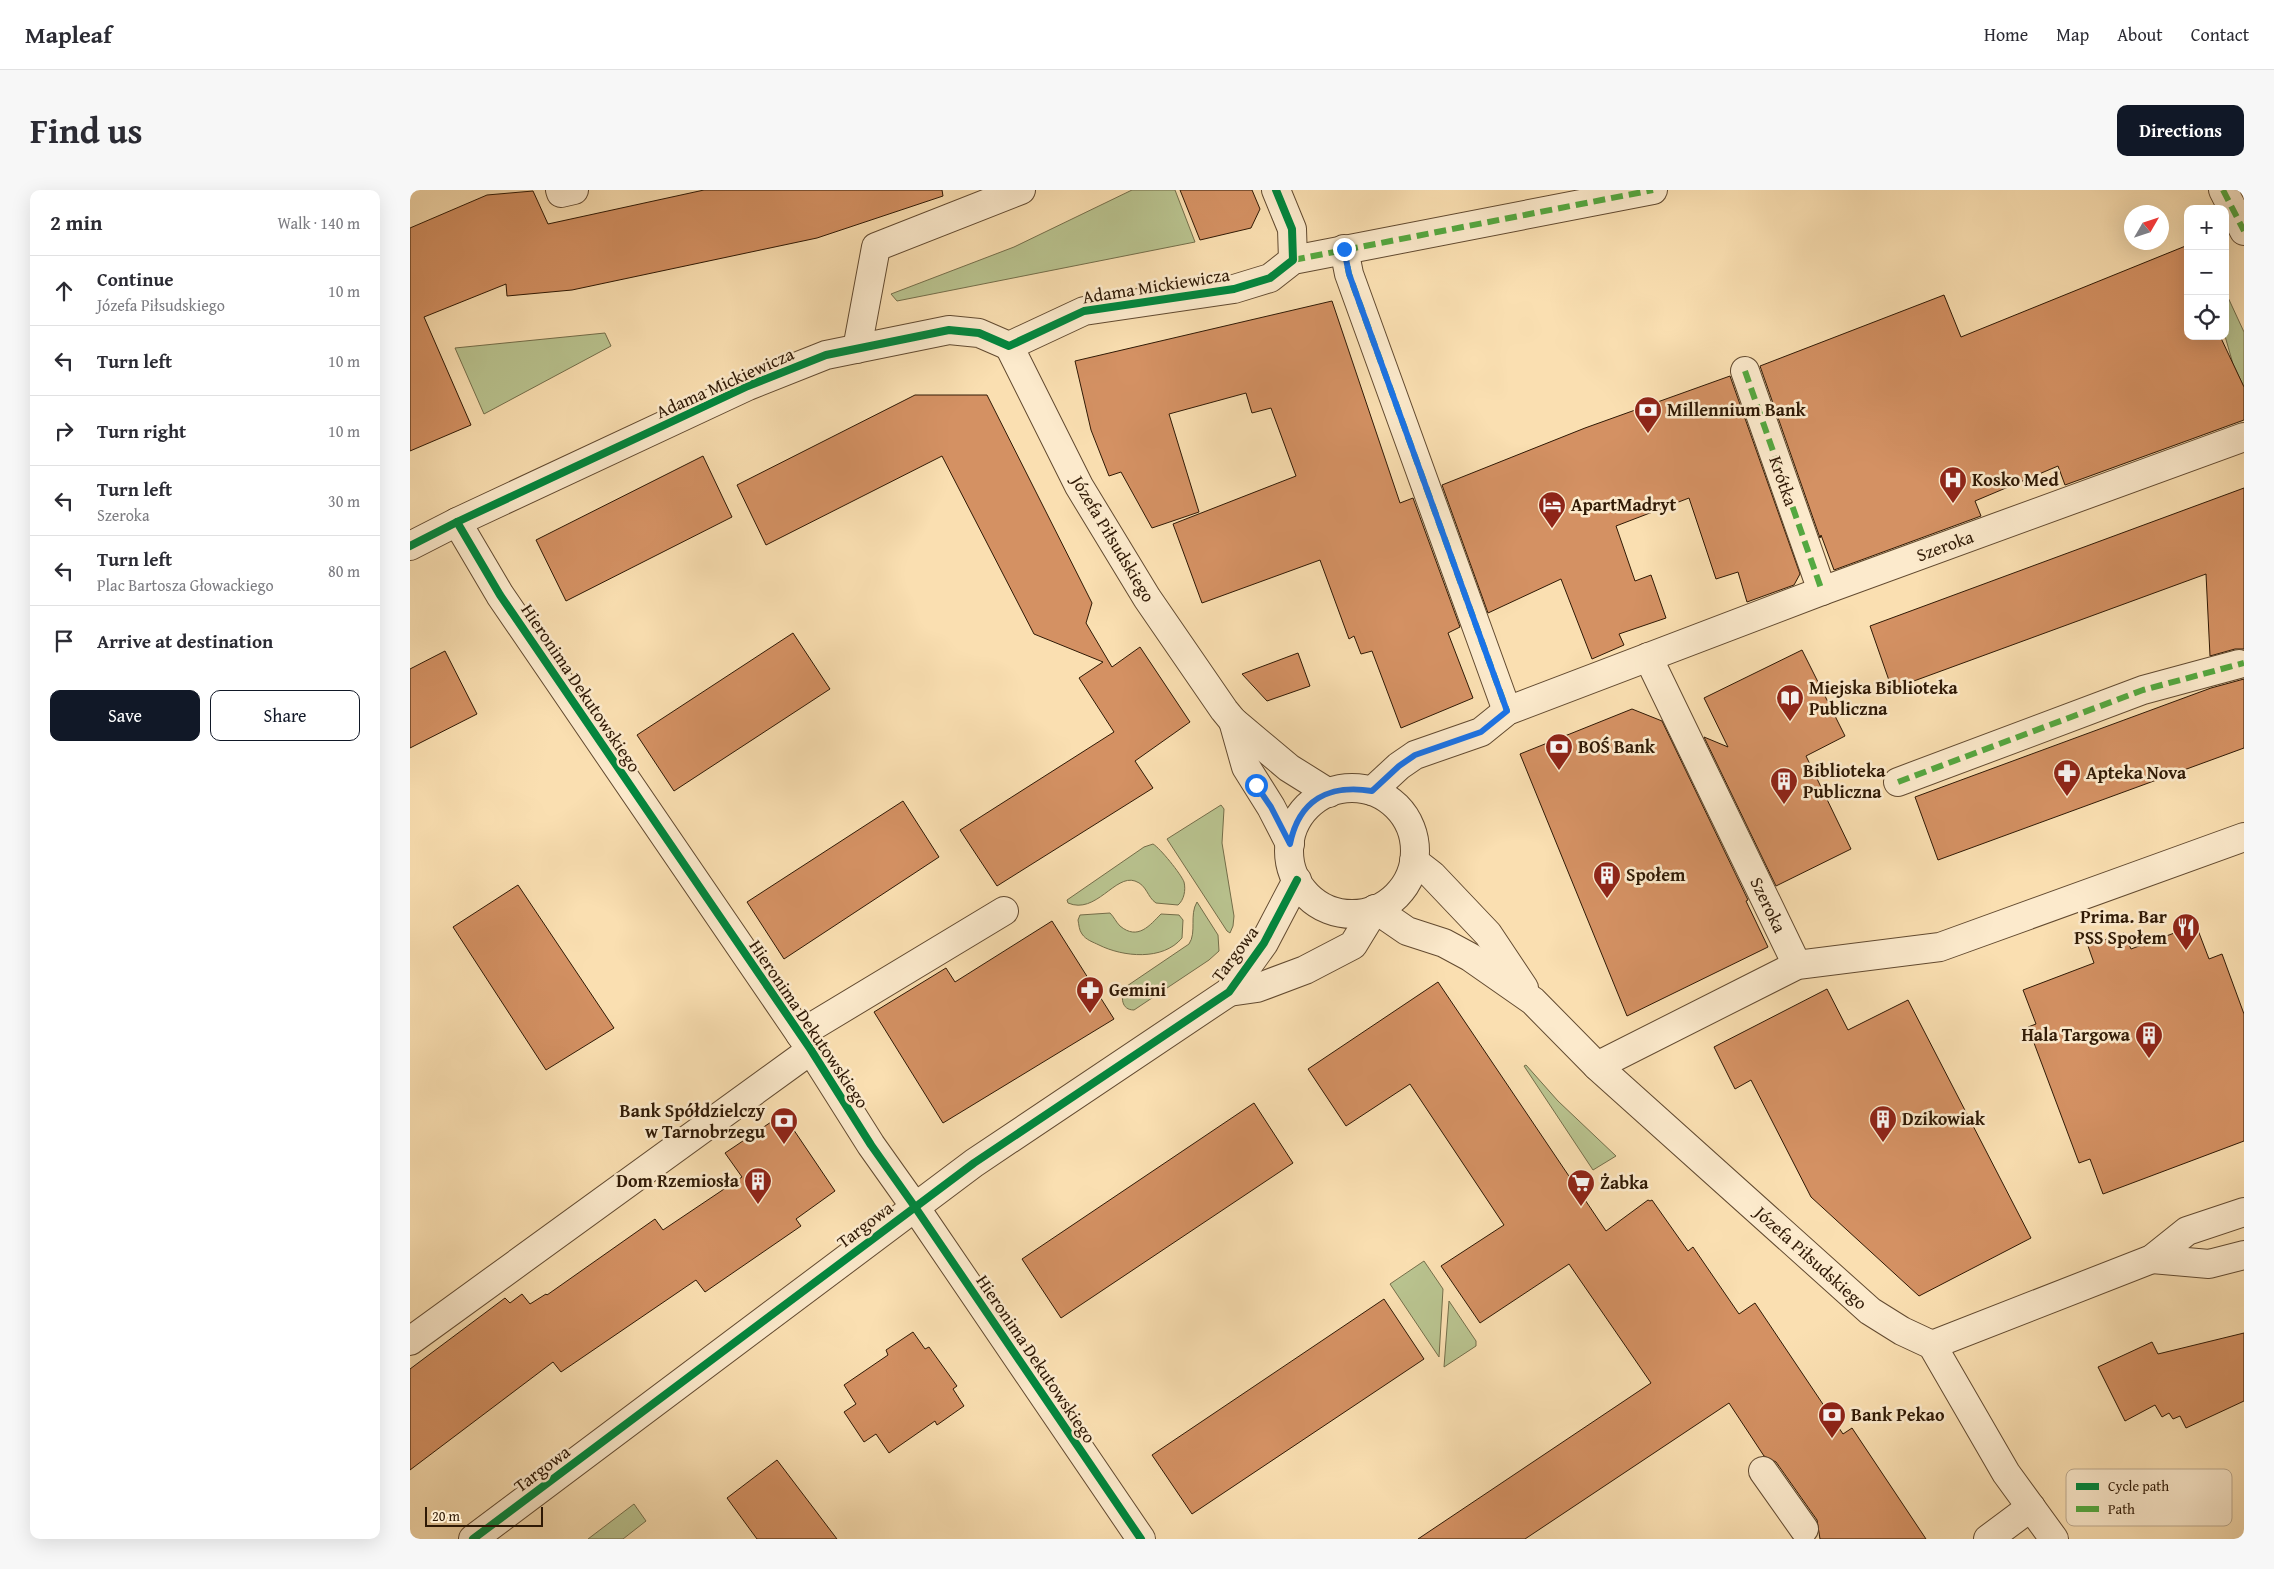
<!DOCTYPE html>
<html lang="en">
<head>
<meta charset="utf-8">
<style>
	:root { --surface:#fff; --page:#f7f7f7; --text:#2b2b33; --muted:#7c7c81; --line:#e1e1e2; --accent:#111827 }
	body { margin:0; font-family:"Gentium Book Plus",serif; background:var(--page); color:var(--text) }
	.controls { position:absolute; right:15px; top:15px; display:grid; overflow:hidden; border-radius:10px; box-shadow:0 5px 20px #0002 }
	.controls button { width:45px; height:45px; display:grid; place-items:center; padding:0; border:0; border-bottom:1px solid var(--line); background:var(--surface); color:var(--text); font:25px sans-serif }
	.compass { position:absolute; left:1714px; top:15px; width:45px; height:45px; border-radius:50%; background:var(--surface); box-shadow:0 5px 20px #0002; rotate:51deg }
	.scale { position:absolute; left:15px; bottom:12px; width:118px; box-sizing:border-box; padding-left:5px; border:2px solid #2f1905; border-top:0; font-size:14px; line-height:18px; white-space:nowrap; color:#2f1905; -webkit-text-stroke:4px #fceacc; paint-order:stroke }
	.stop { position:absolute; width:15px; height:15px; margin:-11px; border:4px solid #1a73e8; border-radius:50%; background:#fff }
	.stop.end { background:#1a73e8; border-color:#fff; box-shadow:0 1px 5px #0008 }
	.list { margin:0; padding:0; list-style:none }
	h2 { display:flex; justify-content:space-between; align-items:center; height:65px; margin:0; padding:0 20px; font-size:21px }
	h2 small { font-size:16px; font-weight:400; color:var(--muted) }
	.list li { display:grid; grid-template-columns:32px 1fr auto; gap:15px; align-items:center; box-sizing:border-box; height:70px; padding:0 20px; border-top:1px solid var(--line) }
	.list b { display:block; font-size:19px; white-space:nowrap }
	.list p { margin:0; font-size:16px; white-space:nowrap; color:var(--muted) }
	.list em { font-size:16px; font-style:normal; color:var(--muted) }
	.actions { display:flex; gap:10px; padding:15px 20px }
	.actions a { flex:1; padding:11px 0; border:1px solid var(--accent); border-radius:10px; text-align:center; font-size:18px; color:var(--accent) }
	.actions .main { background:var(--accent); color:#fff }
	.icon { flex:none; width:28px; height:28px; fill:none; stroke:currentColor; stroke-width:2; stroke-linecap:round; stroke-linejoin:round }
	.map { position:relative; flex:none; width:1834px; height:1349px; overflow:hidden; border-radius:10px }
	header { display:flex; align-items:center; gap:30px; box-sizing:border-box; height:70px; padding:0 25px; background:var(--surface); border-bottom:1px solid var(--line) }
	header strong { font-size:24px }
	nav { display:flex; gap:28px; margin-inline-start:auto; font-size:18px }
	.intro { display:flex; align-items:center; justify-content:space-between; box-sizing:border-box; height:120px; padding:0 30px }
	h1 { margin:0; font-size:35px }
	.button { padding:12px 22px; border-radius:10px; background:var(--accent); color:#fff; font-size:18px; font-weight:700 }
	main { display:flex; gap:30px; padding:0 30px }
	aside { flex:1; background:var(--surface); border-radius:10px; box-shadow:0 5px 20px #0002 }
	.map>svg:first-child { display:block }
	.green { fill:#b9c38f; stroke:#746e4a }
	.building { fill:#d49163; stroke:#2f1905 }
	.lines { fill:none; stroke-linecap:round; stroke-linejoin:round }
	.minor-casing { stroke:#624a30; stroke-width:30 }
	.minor { stroke:#fceacc; stroke-width:28 }
	.quiet { stroke:#54a940; stroke-width:6; stroke-dasharray:12 6; stroke-linecap:butt }
	.cycleway-casing { stroke:#fceacc; stroke-width:11 }
	.cycleway { stroke:#00873e; stroke-width:8 }
	.route { stroke:#1a73e8; stroke-width:6 }
	.labels { text-anchor:middle; stroke-width:5; stroke-linejoin:round; paint-order:stroke }
	.street-label { font-size:18px; fill:#2f1905; stroke:#fceacc }
	.poi-label { font-size:18px; font-weight:bold; fill:#2f1905; stroke:#fceacc; text-anchor:start }
	.key { fill:#fceacc; stroke:#beab90; stroke-width:1 }
	.key-label { font-size:14px; fill:#2f1905 }
</style>
</head>
<body>
<header>
<strong>Mapleaf</strong>
<nav><a>Home</a><a>Map</a><a>About</a><a>Contact</a></nav>
</header>
<div class="intro"><h1>Find us</h1><a class="button">Directions</a></div>
<main>
<aside>
<h2>2 min<small>Walk · 140 m</small></h2>
<ul class="list">
<li><svg class="icon" aria-label="ahead" viewBox="0 0 24 24"><path d="M12 20V5M6 11l6-6 6 6"/></svg><div><b>Continue</b><p>Józefa Piłsudskiego</p></div><em>10 m</em></li>
<li><svg class="icon" aria-label="left" viewBox="0 0 24 24"><path d="M17 20v-9H6M10 6l-5 5 5 5"/></svg><div><b>Turn left</b></div><em>10 m</em></li>
<li><svg class="icon" aria-label="right" viewBox="0 0 24 24"><path d="M7 20v-9h11M14 6l5 5-5 5"/></svg><div><b>Turn right</b></div><em>10 m</em></li>
<li><svg class="icon" aria-label="left" viewBox="0 0 24 24"><path d="M17 20v-9H6M10 6l-5 5 5 5"/></svg><div><b>Turn left</b><p>Szeroka</p></div><em>30 m</em></li>
<li><svg class="icon" aria-label="left" viewBox="0 0 24 24"><path d="M17 20v-9H6M10 6l-5 5 5 5"/></svg><div><b>Turn left</b><p>Plac Bartosza Głowackiego</p></div><em>80 m</em></li>
<li><svg class="icon" aria-label="arrive" viewBox="0 0 24 24"><path d="M6 21V4h12l-3 4 3 4H6"/></svg><div><b>Arrive at destination</b></div></li>
</ul>
<div class="actions"><a class="main">Save</a><a>Share</a></div>
</aside>
<div class="map">
<svg width="1834" height="1349" viewBox="0 0 1834 1349">
	<rect width="100%" height="100%" fill="#fadfb1"/>
	<filter id="stains"><feTurbulence type="fractalNoise" baseFrequency=".004" numOctaves="4"/><feColorMatrix values="0 0 0 0 .2 0 0 0 0 .09 0 0 0 0 .02 0 0 0 .5 -.17"/></filter>
	<radialGradient id="worn" r=".72"><stop offset=".6" stop-color="#630" stop-opacity="0"/><stop offset="1" stop-color="#630" stop-opacity=".3"/></radialGradient>
	<g class="green">
		<polygon points="722,0 765,0 785,52 487,111 481,104 604,57"/>
		<polygon points="1815,101 1834,142 1834,197 1823,174 1815,146"/>
		<polygon points="195,143 201,156 74,224 45,158"/>
		<polygon points="811,615 814,619 812,653 824,726 823,736 820,743 817,741 757,649"/>
		<path d="M743 654C750 658 771 684 774 692 776 700 774 710 768 715L746 713C737 707 737 695 725 691 705 684 686 725 658 713L657 710 734 657Z"/>
		<path d="M787 712 808 745 809 761 799 770 724 820C711 820 711 807 714 798L779 754C787 742 779 725 787 712Z"/>
		<path d="M700 723C704 727 706 732 710 736 728 751 740 735 751 724L769 725 773 730 772 748C753 771 713 767 689 755 683 752 676 750 672 744 669 740 669 735 668 730L670 725Z"/>
		<polygon points="1116,875 1148,911 1206,966 1183,980 1114,876"/>
		<polygon points="1014,1071 1033,1099 1029,1167 980,1094"/>
		<polygon points="1039,1111 1066,1151 1066,1156 1034,1177"/>
		<polygon points="224,1314 236,1331 213,1349 178,1349"/>
	</g>
	<g class="building">
		<polygon points="294,0 532,0 533,6 407,48 162,100 97,106 96,94 14,127 61,235 0,261 0,38 77,5 123,1 138,34"/>
		<polygon points="770,0 842,0 850,19 841,38 790,50"/>
		<polygon points="1778,55 1778,146 1810,146 1834,197 1834,230 1655,295 1648,276 1565,311 1571,326 1424,380 1411,345 1410,348 1350,176 1534,105 1551,147"/>
		<polygon points="922,111 990,313 1003,308 1050,437 1038,443 1063,508 991,538 962,461 951,464 944,446 939,449 910,370 792,413 763,334 886,286 861,218 842,223 836,203 759,224 789,322 742,338 711,282 699,286 681,240 665,171"/>
		<polygon points="1320,186 1390,384 1384,395 1337,412 1328,382 1306,389 1279,308 1206,336 1225,391 1241,385 1256,428 1209,444 1214,455 1182,469 1151,389 1078,423 1032,295 1175,238"/>
		<polygon points="505,205 577,205 682,413 676,433 702,477 730,457 780,532 725,571 743,598 587,696 550,640 704,542 669,488 693,472 624,444 532,266 356,355 327,295"/>
		<polygon points="293,266 322,327 156,411 126,350"/>
		<polygon points="1834,298 1834,459 1825,459 1800,466 1796,384 1482,499 1460,436"/>
		<polygon points="383,443 420,499 264,601 227,545"/>
		<polygon points="1392,460 1435,546 1396,566 1441,659 1366,696 1294,547 1318,557 1294,508"/>
		<polygon points="35,461 67,524 0,558 0,479"/>
		<polygon points="888,463 900,496 857,511 832,484"/>
		<polygon points="1834,489 1834,558 1528,670 1505,607 1801,498"/>
		<polygon points="1222,519 1252,531 1338,710 1336,711 1358,757 1217,826 1110,564"/>
		<polygon points="493,611 529,667 374,769 337,712"/>
		<polygon points="108,695 204,838 136,880 43,737"/>
		<polygon points="642,731 704,829 533,933 464,822 536,778 545,792"/>
		<polygon points="1786,735 1799,769 1812,764 1834,824 1834,951 1693,1004 1680,969 1669,973 1618,837 1626,834 1613,800 1684,773 1678,756 1714,743 1721,759"/>
		<polygon points="1028,792 1196,1041 1238,1010 1240,1011 1242,1010 1278,1061 1283,1057 1329,1124 1345,1113 1433,1244 1442,1238 1516,1349 1410,1349 1407,1330 1366,1272 1354,1266 1319,1213 1115,1349 1008,1349 1241,1193 1159,1074 1070,1133 1031,1076 1094,1035 1000,894 936,936 898,879"/>
		<polygon points="1417,799 1438,840 1498,810 1621,1048 1509,1106 1401,1007 1341,890 1325,899 1304,857"/>
		<polygon points="844,913 883,973 651,1128 612,1069"/>
		<polygon points="373,924 425,1001 386,1029 391,1036 295,1102 286,1090 151,1182 143,1172 0,1280 0,1179 95,1108 100,1113 112,1104 120,1114 136,1104 137,1105 245,1029 253,1040 332,987 315,963"/>
		<polygon points="974,1109 1014,1169 782,1324 742,1265"/>
		<polygon points="503,1142 515,1159 519,1157 547,1196 543,1199 554,1216 527,1235 525,1231 479,1263 466,1244 454,1252 434,1222 446,1214 434,1195 478,1165 476,1160"/>
		<polygon points="1834,1143 1834,1211 1776,1238 1770,1226 1763,1229 1759,1223 1752,1227 1745,1215 1715,1231 1688,1177 1742,1152 1748,1164"/>
		<polygon points="367,1270 427,1349 347,1349 317,1308"/>
	</g>
	<g class="lines">
		<g class="minor-casing">
			<g id="minor">
				<polyline points="150,0 151,3 164,0"/>
				<polyline points="866,0 882,39 883,70"/>
				<polyline points="1813,0 1834,41"/>
				<polyline points="934,59 939,84 1097,521"/>
				<polyline points="599,156 669,296 737,408 814,520 823,531 879,578 919,603"/>
				<polyline points="447,159 466,57 611,0"/>
				<polyline points="1335,181 1412,401"/>
				<polyline points="47,332 90,405 401,860 461,955 505,1017 731,1349"/>
				<polyline points="0,356 47,332 338,196 416,165 539,140 569,143 599,156 674,121 824,99 860,88 883,70 1243,0"/>
				<polyline points="1238,467 1387,775"/>
				<polyline points="823,531 836,577 861,617 880,654"/>
				<polyline points="1488,592 1733,500 1829,474"/>
				<circle cx="942" cy="661" r="63"/>
				<polyline points="962,601 989,576 1005,565 1071,542 1097,521 1412,401 1834,247"/>
				<polyline points="1004,671 1022,685 1078,744 1114,798"/>
				<polyline points="965,719 997,741 1034,753 1060,767 1123,811 1187,876 1460,1121 1492,1141 1522,1155 1596,1283 1644,1349"/>
				<polyline points="819,802 847,798 895,780 943,755 965,719"/>
				<polyline points="390,844 594,721"/>
				<polyline points="1187,876 1387,775 1530,757 1834,647"/>
				<polyline points="1742,1069 1799,1074 1834,1065"/>
				<polyline points="0,1151 401,860"/>
				<polyline points="1522,1155 1742,1069 1777,1041 1834,1022"/>
				<polyline points="1353,1281 1394,1339"/>
				<polyline points="63,1349 564,973 819,802 854,753 887,690"/>
				<polyline points="1578,1349 1621,1317"/>
			</g>
		</g>
		<use href="#minor" class="minor"/>
		<g class="quiet">
			<polyline points="1813,0 1834,41"/>
			<polyline points="934,59 939,84 1097,521"/>
			<polyline points="883,70 1243,0"/>
			<polyline points="1335,181 1412,401"/>
			<polyline points="1488,592 1733,500 1834,473"/>
		</g>
		<g class="cycleway-casing">
			<g id="cycleway">
				<polyline points="47,332 90,405 401,860 461,955 505,1017 731,1349"/>
				<polyline points="0,356 47,332 338,196 416,165 539,140 569,143 599,156 674,121 824,99 860,88 883,70 882,39 866,0"/>
				<polyline points="63,1349 564,973 819,802 854,753 887,690"/>
			</g>
		</g>
		<use href="#cycleway" class="cycleway"/>
	</g>
	<g class="lines">
		<path class="route" d="M846 595 861 617 880 654C889 610 919 594 962 601L989 576 1005 565 1071 542 1097 521 939 84 934 59"/>
	</g>
	<defs>
		<g id="bank-pin" transform="scale(1.4375)"><path d="M0 17L-7.5 6A9.5 9.5 0 1 1 7.5 6Z" fill="#8f2418" stroke="#fceacc"/><path d="M-6-4H6V4H-6ZM0-2.3a2.3 2.3 0 1 0 0 4.6a2.3 2.3 0 1 0 0-4.6Z" fill="#fff"/></g>
		<g id="hospital-pin" transform="scale(1.4375)"><path d="M0 17L-7.5 6A9.5 9.5 0 1 1 7.5 6Z" fill="#8f2418" stroke="#fceacc"/><path d="M-5-5h3v3.5h4V-5h3V5h-3V1.5h-4V5h-3Z" fill="#fff"/></g>
		<g id="hotel-pin" transform="scale(1.4375)"><path d="M0 17L-7.5 6A9.5 9.5 0 1 1 7.5 6Z" fill="#8f2418" stroke="#fceacc"/><path d="M-6-4.5h1.5V1H6V5H4.5V3h-9V5H-6ZM-4 0a1.8 1.8 0 1 1 3.6 0ZM.5 0V-2.5h3Q6-2.5 6 0Z" fill="#fff"/></g>
		<g id="library-pin" transform="scale(1.4375)"><path d="M0 17L-7.5 6A9.5 9.5 0 1 1 7.5 6Z" fill="#8f2418" stroke="#fceacc"/><path d="M-6-4Q-3-5.5-.7-3.5V5Q-3 3-6 4ZM6-4Q3-5.5 .7-3.5V5Q3 3 6 4Z" fill="#fff"/></g>
		<g id="pharmacy-pin" transform="scale(1.4375)"><path d="M0 17L-7.5 6A9.5 9.5 0 1 1 7.5 6Z" fill="#8f2418" stroke="#fceacc"/><path d="M-2-6h4v4h4v4h-4v4h-4v-4h-4v-4h4Z" fill="#fff"/></g>
		<g id="building-pin" transform="scale(1.4375)"><path d="M0 17L-7.5 6A9.5 9.5 0 1 1 7.5 6Z" fill="#8f2418" stroke="#fceacc"/><path d="M-4-6H4V6H1V3H-1V6H-4ZM-2.5-4.3h1.7v1.8h-1.7ZM.8-4.3h1.7v1.8H.8ZM-2.5-1h1.7V.8h-1.7ZM.8-1h1.7V.8H.8Z" fill="#fff"/></g>
		<g id="restaurant-pin" transform="scale(1.4375)"><path d="M0 17L-7.5 6A9.5 9.5 0 1 1 7.5 6Z" fill="#8f2418" stroke="#fceacc"/><path d="M-5-6h1v4h1v-4h1v4h1v-4h1v5L-1.5 .5V6h-2V.5L-5-1ZM5-6V6H3V1.5H1.5Q1.5-4 5-6Z" fill="#fff"/></g>
		<g id="supermarket-pin" transform="scale(1.4375)"><path d="M0 17L-7.5 6A9.5 9.5 0 1 1 7.5 6Z" fill="#8f2418" stroke="#fceacc"/><path d="M-6-5.5h2.5l.6 2H6L4.5 2H-2.5L-4.4-4H-6ZM-1.5 3.2a1.3 1.3 0 1 0 .1 0ZM3 3.2a1.3 1.3 0 1 0 .1 0Z" fill="#fff"/></g>
	</defs>
	<g fill-rule="evenodd">
		<use href="#bank-pin" x="1238" y="220"/>
		<use href="#hospital-pin" x="1543" y="290"/>
		<use href="#hotel-pin" x="1142" y="315"/>
		<use href="#library-pin" x="1380" y="508"/>
		<use href="#bank-pin" x="1149" y="557"/>
		<use href="#pharmacy-pin" x="1657" y="583"/>
		<use href="#building-pin" x="1374" y="591"/>
		<use href="#building-pin" x="1197" y="685"/>
		<use href="#restaurant-pin" x="1776" y="737"/>
		<use href="#pharmacy-pin" x="680" y="800"/>
		<use href="#building-pin" x="1739" y="845"/>
		<use href="#building-pin" x="1473" y="929"/>
		<use href="#bank-pin" x="374" y="931"/>
		<use href="#building-pin" x="348" y="991"/>
		<use href="#supermarket-pin" x="1171" y="993"/>
		<use href="#bank-pin" x="1422" y="1225"/>
	</g>
	<g class="labels">
		<g class="street-label">
			<text transform="translate(746 96) rotate(-9)" y="6">Adama Mickiewicza</text>
			<text transform="translate(315 193) rotate(-24)" y="6">Adama Mickiewicza</text>
			<text transform="translate(1373 291) rotate(71)" y="6">Krótka</text>
			<text transform="translate(703 349) rotate(59)" y="6">Józefa Piłsudskiego</text>
			<text transform="translate(1535 356) rotate(-20)" y="6">Szeroka</text>
			<text transform="translate(171 498) rotate(56)" y="6">Hieronima Dekutowskiego</text>
			<text transform="translate(1358 715) rotate(64)" y="6">Szeroka</text>
			<text transform="translate(825 764) rotate(-53)" y="6">Targowa</text>
			<text transform="translate(399 834) rotate(56)" y="6">Hieronima Dekutowskiego</text>
			<text transform="translate(455 1035) rotate(-37)" y="6">Targowa</text>
			<text transform="translate(1401 1068) rotate(42)" y="6">Józefa Piłsudskiego</text>
			<text transform="translate(626 1169) rotate(56)" y="6">Hieronima Dekutowskiego</text>
			<text transform="translate(132 1279) rotate(-37)" y="6">Targowa</text>
		</g>
		<g class="poi-label">
			<text x="1257" y="226">Millennium Bank</text>
			<text x="1562" y="296">Kosko Med</text>
			<text x="1161" y="321">ApartMadryt</text>
			<text x="1399" y="504">Miejska Biblioteka<tspan x="1399" dy="21">Publiczna</tspan></text>
			<text x="1168" y="563">BOŚ Bank</text>
			<text x="1393" y="587">Biblioteka<tspan x="1393" dy="21">Publiczna</tspan></text>
			<text x="1676" y="589">Apteka Nova</text>
			<text x="1216" y="691">Społem</text>
			<text x="1757" y="733" text-anchor="end">Prima. Bar<tspan x="1757" dy="21">PSS Społem</tspan></text>
			<text x="699" y="806">Gemini</text>
			<text x="1720" y="851" text-anchor="end">Hala Targowa</text>
			<text x="355" y="927" text-anchor="end">Bank Spółdzielczy<tspan x="355" dy="21">w Tarnobrzegu</tspan></text>
			<text x="1492" y="935">Dzikowiak</text>
			<text x="329" y="997" text-anchor="end">Dom Rzemiosła</text>
			<text x="1190" y="999">Żabka</text>
			<text x="1441" y="1231">Bank Pekao</text>
		</g>
	</g>
	<rect x="1656" y="1279" width="166" height="57" rx="8" class="key"/>
	<rect x="1666" y="1293" width="23" height="7" fill="#00873e"/>
	<rect x="1666" y="1316" width="23" height="6" fill="#54a940"/>
	<g class="key-label">
		<text x="1698" y="1301">Cycle path</text>
		<text x="1698" y="1324">Path</text>
	</g>
	<rect width="100%" height="100%" filter="url(#stains)"/>
	<rect width="100%" height="100%" fill="url(#worn)"/>
</svg>
<div class="controls">
<button>+</button>
<button>−</button>
<button><svg class="icon" aria-label="locate" viewBox="0 0 24 24"><circle cx="12" cy="12" r="6"/><path d="M12 2v4M12 18v4M2 12h4M18 12h4"/></svg></button>
</div>
<svg class="compass" viewBox="-18 -18 36 36"><path d="M0-13l5 13h-10z" fill="#e53935"/><path d="M0 13l5-13h-10z" fill="#7c7c81"/></svg>
<div class="scale">20 m</div>
<div class="stop" style="left:846px;top:595px"></div>
<div class="stop end" style="left:934px;top:59px"></div>
</div>
</main>
</body>
</html>
